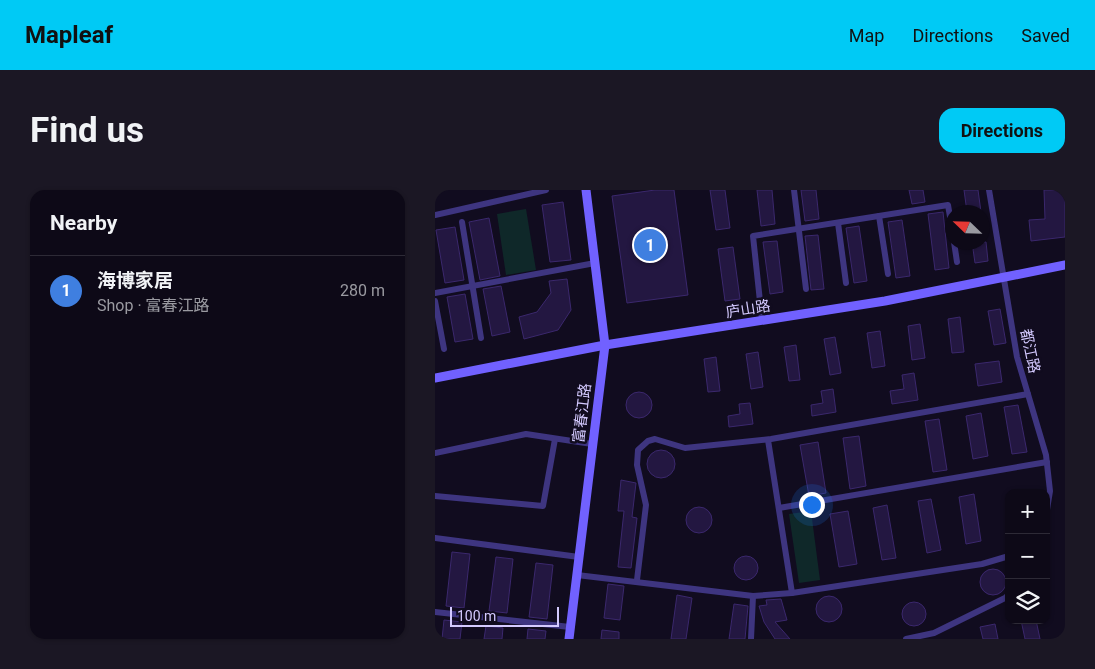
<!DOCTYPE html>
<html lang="en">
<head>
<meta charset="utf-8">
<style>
	:root { --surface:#0d0917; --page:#1b1724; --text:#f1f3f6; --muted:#9a9aa1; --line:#2d2a36; --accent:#00caf5 }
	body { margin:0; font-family:Roboto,"Noto Sans SC",sans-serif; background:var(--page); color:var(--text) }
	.controls { position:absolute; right:15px; bottom:15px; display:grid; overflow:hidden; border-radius:10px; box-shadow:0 1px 4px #0004 }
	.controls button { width:45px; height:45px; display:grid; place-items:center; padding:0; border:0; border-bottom:1px solid var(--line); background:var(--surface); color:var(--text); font:25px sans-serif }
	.compass { position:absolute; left:510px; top:15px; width:45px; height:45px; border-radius:50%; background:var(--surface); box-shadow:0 1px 4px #0004; rotate:293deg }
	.scale { position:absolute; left:15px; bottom:12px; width:109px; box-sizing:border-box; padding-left:5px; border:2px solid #d4caff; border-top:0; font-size:14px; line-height:18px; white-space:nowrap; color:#d4caff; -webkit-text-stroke:4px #110c1f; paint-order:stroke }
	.you { position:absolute; left:376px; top:314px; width:18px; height:18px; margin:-12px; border:4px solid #fff; border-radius:50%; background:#1a73e8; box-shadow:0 0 0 8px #1a73e833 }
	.badge { display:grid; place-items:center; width:32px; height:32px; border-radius:50%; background:var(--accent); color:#fff; font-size:16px; font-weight:700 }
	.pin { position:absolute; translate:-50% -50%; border:2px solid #fff; box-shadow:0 1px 5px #0006 }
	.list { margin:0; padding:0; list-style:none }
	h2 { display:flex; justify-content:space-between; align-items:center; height:65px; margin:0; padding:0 20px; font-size:21px }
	h2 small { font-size:16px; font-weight:400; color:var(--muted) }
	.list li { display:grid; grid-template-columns:32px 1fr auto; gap:15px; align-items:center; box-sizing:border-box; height:70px; padding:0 20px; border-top:1px solid var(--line) }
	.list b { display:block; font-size:19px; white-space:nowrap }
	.list p { margin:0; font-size:16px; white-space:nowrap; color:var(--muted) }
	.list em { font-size:16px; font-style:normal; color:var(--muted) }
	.icon { flex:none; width:28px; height:28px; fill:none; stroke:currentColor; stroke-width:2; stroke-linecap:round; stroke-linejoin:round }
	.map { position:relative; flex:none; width:630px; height:449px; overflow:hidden; border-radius:15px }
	header { display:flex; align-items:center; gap:30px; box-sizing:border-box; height:70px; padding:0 25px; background:var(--accent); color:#111 }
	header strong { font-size:24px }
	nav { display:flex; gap:28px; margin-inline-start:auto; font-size:18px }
	.intro { display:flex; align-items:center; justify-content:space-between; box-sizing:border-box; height:120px; padding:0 30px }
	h1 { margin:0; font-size:35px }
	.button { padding:12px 22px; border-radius:15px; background:var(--accent); color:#111; font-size:18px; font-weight:700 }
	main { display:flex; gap:30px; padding:0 30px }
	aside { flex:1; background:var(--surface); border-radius:15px; box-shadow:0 1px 4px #0004 }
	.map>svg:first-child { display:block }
	.green { fill:#0f2829 }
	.building { fill:#231741; stroke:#3b286d }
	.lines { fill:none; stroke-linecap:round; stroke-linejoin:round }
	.street { stroke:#3e3580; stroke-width:6 }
	.secondary { stroke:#7161ff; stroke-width:9 }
	.labels { text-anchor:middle; stroke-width:5; stroke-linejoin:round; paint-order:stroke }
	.street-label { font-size:15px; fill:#d4caff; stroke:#110c1f }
</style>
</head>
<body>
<header>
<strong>Mapleaf</strong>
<nav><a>Map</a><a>Directions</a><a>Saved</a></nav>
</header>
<div class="intro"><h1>Find us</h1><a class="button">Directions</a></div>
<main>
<aside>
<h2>Nearby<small></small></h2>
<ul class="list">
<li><span class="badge" style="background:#3f7fe0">1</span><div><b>海博家居</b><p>Shop · 富春江路</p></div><em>280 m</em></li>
</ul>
</aside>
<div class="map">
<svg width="630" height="449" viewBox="0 0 630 449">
	<rect width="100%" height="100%" fill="#110c1f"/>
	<g class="green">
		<polygon points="91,19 101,80 71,85 62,24"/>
		<polygon points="376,321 385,390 364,393 354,324"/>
	</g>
	<g class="building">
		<polygon points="220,0 239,0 253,105 192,113 177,6"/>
		<polygon points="275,0 290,0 295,38 281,40"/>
		<polygon points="322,0 337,0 340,34 326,36"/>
		<polygon points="366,0 381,0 384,29 370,31"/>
		<polygon points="474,0 488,0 490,12 477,14"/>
		<polygon points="529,0 543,0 546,22 532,22"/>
		<polygon points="609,0 630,0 630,47 596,51 594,30 610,29"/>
		<polygon points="128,12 136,70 115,72 107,15"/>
		<polygon points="508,22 514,78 500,80 493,24"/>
		<polygon points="54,28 65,86 45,90 34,32"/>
		<polygon points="467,30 475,86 461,88 453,32"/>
		<polygon points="424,36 432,91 419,93 411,38"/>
		<polygon points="20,37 29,90 10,93 1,40"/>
		<polygon points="383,45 389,99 376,100 370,46"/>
		<polygon points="342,51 348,102 335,104 328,52"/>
		<polygon points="537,52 551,52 553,71 540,73"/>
		<polygon points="298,57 305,109 290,111 283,59"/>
		<polygon points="132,89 136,120 123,140 89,149 84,127 102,122 116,103 114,91"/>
		<polygon points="66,96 75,142 57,146 48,99"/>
		<polygon points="30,104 38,149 20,152 12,107"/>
		<polygon points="565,119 571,153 559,155 553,121"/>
		<polygon points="525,127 529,162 517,163 513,129"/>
		<polygon points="485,134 490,168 477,170 473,136"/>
		<polygon points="445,141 450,176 437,178 432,143"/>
		<polygon points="400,147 406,183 395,185 389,149"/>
		<polygon points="361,155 365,190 354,191 349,157"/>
		<polygon points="323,162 328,197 316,199 311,164"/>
		<polygon points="281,167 285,201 273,202 269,169"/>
		<polygon points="564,171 567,192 543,196 540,174"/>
		<polygon points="479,183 483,210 457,214 455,201 469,199 467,185"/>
		<polygon points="398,199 401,222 377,226 376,215 388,213 386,201"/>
		<circle cx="204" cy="215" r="13"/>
		<polygon points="315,213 318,234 294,237 293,226 305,224 304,214"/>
		<polygon points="583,215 592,262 577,264 569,217"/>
		<polygon points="546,223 553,266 538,269 531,226"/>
		<polygon points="504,229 512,280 498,282 490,231"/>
		<polygon points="424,246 431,296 415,299 408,248"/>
		<polygon points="383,252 391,303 374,306 365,255"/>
		<circle cx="226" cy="274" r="14"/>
		<polygon points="186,290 201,293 197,327 202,328 196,378 183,377 189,321 183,321"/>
		<polygon points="539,304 546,351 531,354 524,307"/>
		<polygon points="496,309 506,360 492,363 483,311"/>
		<polygon points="452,315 461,368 447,370 438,318"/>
		<circle cx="264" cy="330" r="13"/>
		<polygon points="413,321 422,374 404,377 395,324"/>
		<polygon points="17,362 35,364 29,418 11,416"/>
		<circle cx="311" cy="378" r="12"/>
		<polygon points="61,367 78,369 72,423 54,421"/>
		<polygon points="101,373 118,375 112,429 94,427"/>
		<circle cx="558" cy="392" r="13"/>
		<polygon points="173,394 189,396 185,430 169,428"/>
		<polygon points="242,405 257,408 251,449 236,449"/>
		<circle cx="394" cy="419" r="13"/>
		<polygon points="346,409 352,430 340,432 355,449 340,449 329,432 324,416 332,415 331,410"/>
		<circle cx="479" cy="424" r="12"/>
		<polygon points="299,414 313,416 310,449 294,449"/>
		<polygon points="9,430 27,432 25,449 7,449"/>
		<polygon points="586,430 601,430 605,449 590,449"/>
		<polygon points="560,434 563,449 548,449 545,437"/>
		<polygon points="51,436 68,438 67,449 49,449"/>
		<polygon points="93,439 111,441 110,449 92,449"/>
		<polygon points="167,440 184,442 184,449 166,449"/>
	</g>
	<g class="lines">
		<g class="street">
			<polyline points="359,0 371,99"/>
			<polyline points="554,0 582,167 611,265 615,301 611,326"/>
			<polyline points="0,25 111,0"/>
			<polyline points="444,26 453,84"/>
			<polyline points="27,32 46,148"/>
			<polyline points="403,33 411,93"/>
			<polyline points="519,52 522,72"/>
			<polyline points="0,103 160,73"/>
			<polyline points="0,111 9,159"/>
			<polyline points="327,130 318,46 513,15 518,44"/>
			<polyline points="333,250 357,403"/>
			<polyline points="0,263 91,244 157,254"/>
			<polyline points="0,306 108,316 120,249"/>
			<polyline points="344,318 612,272"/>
			<polyline points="0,348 144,367"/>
			<polyline points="142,385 318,406 357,403 547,374 574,366"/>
			<polyline points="202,390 211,315 202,275 203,260 213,251 220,249 250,258 336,249 593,204"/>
			<polyline points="0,422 135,437"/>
			<polyline points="316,449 318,406"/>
			<polyline points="471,449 499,443 570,408 574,404"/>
		</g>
		<g class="secondary">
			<polyline points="0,188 170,155 450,111 630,75"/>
			<polyline points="134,449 170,155 151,0"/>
		</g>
	</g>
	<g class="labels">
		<g class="street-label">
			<text transform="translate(313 119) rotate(-9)" y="5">庐山路</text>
			<text transform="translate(595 161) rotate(78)" y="5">都江路</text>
			<text transform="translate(147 223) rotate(-83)" y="5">富春江路</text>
		</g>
	</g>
</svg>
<div class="controls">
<button>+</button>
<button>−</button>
<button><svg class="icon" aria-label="layers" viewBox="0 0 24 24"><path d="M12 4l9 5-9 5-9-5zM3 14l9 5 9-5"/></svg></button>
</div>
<svg class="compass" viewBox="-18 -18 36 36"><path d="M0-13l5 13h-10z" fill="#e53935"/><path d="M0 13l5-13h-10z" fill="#9a9aa1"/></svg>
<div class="scale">100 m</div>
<div class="you"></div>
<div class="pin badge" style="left:215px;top:55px;background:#3f7fe0">1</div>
</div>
</main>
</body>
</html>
